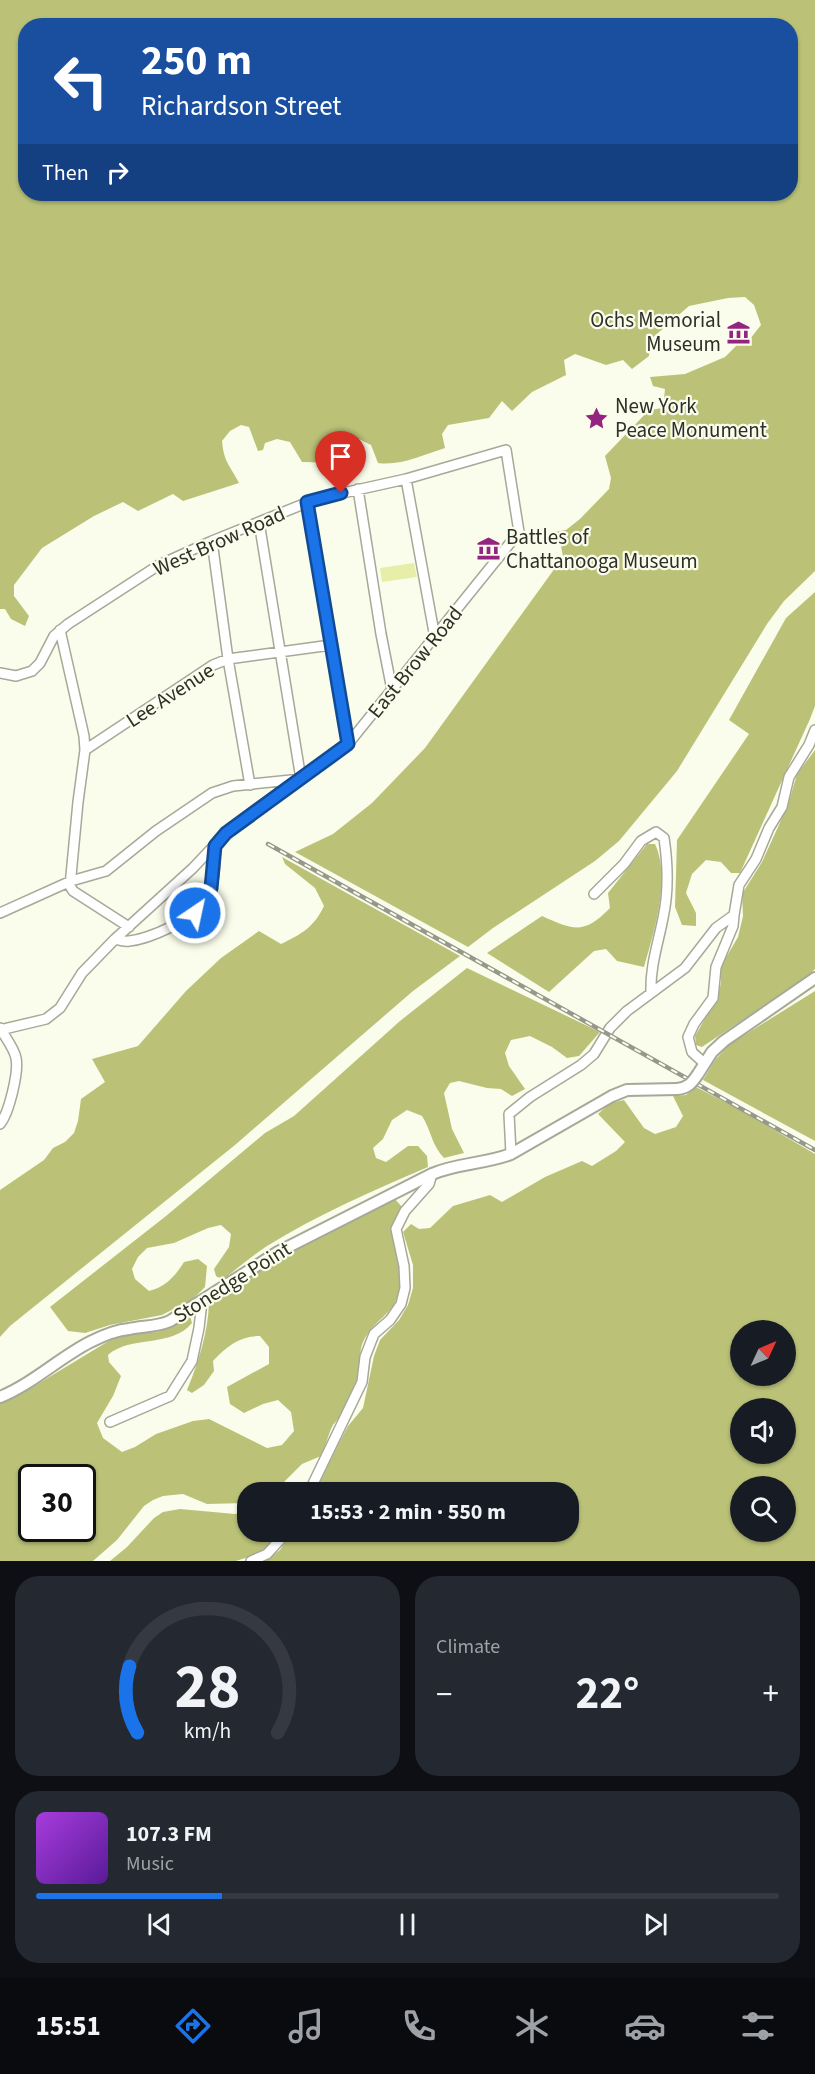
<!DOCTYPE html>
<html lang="en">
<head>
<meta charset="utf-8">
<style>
  :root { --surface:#171b24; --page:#242831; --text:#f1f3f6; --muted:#9ea1a6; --line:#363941; --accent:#1a73e8 }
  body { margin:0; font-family:"Source Sans 3",sans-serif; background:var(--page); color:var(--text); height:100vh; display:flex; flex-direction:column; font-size:22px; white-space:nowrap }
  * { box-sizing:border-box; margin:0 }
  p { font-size:20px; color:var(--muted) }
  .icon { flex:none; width:33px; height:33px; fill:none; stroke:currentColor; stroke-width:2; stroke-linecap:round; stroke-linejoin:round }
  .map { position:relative; height:1561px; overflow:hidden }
  .side { display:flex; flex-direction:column; gap:15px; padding:15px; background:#0d0f14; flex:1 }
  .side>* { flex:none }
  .banner { position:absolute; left:18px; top:18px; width:780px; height:183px; border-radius:24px; box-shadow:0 2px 4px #0004; background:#1a4fa0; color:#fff; overflow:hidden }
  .needle { width:39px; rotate:46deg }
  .buttons { position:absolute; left:730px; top:1320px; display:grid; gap:12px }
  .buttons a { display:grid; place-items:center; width:66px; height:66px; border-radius:50%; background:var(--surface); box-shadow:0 2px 4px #0004; font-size:30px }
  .speed { position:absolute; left:18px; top:1464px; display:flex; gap:12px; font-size:30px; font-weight:700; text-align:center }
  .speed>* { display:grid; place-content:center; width:78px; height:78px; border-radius:50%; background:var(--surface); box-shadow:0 2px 4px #0004; line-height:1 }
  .speed .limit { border:3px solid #111; border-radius:9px; background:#fff; color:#111 }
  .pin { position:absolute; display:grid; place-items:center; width:51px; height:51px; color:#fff; margin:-62px -26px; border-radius:50% 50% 50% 0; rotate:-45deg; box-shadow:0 0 6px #0007 }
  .pin .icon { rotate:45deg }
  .me { position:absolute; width:66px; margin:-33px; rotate:34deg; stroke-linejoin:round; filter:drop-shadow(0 0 4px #0008) }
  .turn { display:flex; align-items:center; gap:21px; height:126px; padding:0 24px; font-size:27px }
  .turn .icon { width:78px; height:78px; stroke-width:2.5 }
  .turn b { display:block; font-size:42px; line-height:51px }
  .then { display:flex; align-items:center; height:57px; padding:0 24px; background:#0003; gap:12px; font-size:22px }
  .big { font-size:45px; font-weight:700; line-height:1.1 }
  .side .widget { flex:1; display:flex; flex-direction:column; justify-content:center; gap:9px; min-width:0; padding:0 21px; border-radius:24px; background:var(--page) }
  .side .dial { align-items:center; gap:0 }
  .dial svg { height:156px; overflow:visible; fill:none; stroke:var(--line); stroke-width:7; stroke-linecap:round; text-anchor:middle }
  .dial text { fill:var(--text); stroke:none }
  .song { display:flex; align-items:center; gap:18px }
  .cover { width:72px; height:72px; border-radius:9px; background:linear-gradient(135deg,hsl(280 70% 55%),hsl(270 70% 35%)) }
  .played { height:6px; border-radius:3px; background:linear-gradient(90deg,var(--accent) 25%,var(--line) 25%) }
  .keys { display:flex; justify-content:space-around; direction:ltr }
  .heat { display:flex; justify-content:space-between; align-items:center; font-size:33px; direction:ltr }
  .side .tiles { flex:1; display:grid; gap:15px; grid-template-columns:1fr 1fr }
  .widget:last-child { grid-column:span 2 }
  .trip { position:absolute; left:237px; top:1482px; width:342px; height:60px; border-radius:24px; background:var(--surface); box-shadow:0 2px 4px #0004; font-weight:700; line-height:60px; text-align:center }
  .menu { display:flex; height:96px; justify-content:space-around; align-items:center; background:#090b0e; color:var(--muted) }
  .menu .icon { width:42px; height:42px }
  .menu .selected { color:var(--accent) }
  .menu b { font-size:27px; color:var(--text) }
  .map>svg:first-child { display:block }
  .green { fill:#e6eea8 }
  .forest { fill:#bbc278; fill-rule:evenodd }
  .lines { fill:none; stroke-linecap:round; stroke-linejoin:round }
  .minor-casing { stroke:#a6a898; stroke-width:12 }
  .major-casing { stroke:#a6a898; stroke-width:14 }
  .minor { stroke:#fff; stroke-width:9 }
  .major { stroke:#fff; stroke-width:10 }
  .rail-casing { stroke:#96988b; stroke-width:4.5 }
  .rail { stroke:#fafdeb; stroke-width:2; stroke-dasharray:7; stroke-linecap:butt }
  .major-bridge-casing { stroke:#a6a898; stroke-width:14; stroke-linecap:butt }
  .major-bridge { stroke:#fff; stroke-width:10 }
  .route-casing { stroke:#114b97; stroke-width:15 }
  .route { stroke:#1a73e8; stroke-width:10 }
  .labels { text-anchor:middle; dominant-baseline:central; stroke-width:4.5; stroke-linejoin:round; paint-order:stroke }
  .poi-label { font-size:21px; fill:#2e2f28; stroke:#fafdeb; text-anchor:start }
  .street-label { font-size:21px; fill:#2e2f28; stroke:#fafdeb }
</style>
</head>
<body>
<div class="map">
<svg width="815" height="1561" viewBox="0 0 815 1561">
  <rect width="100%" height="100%" fill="#fafdeb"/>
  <!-- green -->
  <path class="green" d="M 414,563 L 417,577 L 382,582 L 380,568 Z"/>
  <!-- forest -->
  <path class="forest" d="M 0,0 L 815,0 L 815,571 L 784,601 L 767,624 L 677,771 L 619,841 L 595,861 L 493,928 L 468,947 L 295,852 L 333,834 L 372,803 L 425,748 L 563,557 L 561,546 L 549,533 L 566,530 L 580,519 L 609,489 L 611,478 L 605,456 L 649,410 L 663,408 L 665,389 L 653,386 L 650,377 L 685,374 L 725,357 L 739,343 L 750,339 L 761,325 L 754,305 L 745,297 L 728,298 L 689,306 L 650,340 L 649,356 L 632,369 L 623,360 L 606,365 L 575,354 L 564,360 L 566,375 L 532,392 L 512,411 L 502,401 L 489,418 L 448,425 L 442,434 L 445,448 C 423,455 401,466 378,463 L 371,445 L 359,439 L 347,441 L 340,463 L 302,462 L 290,442 L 277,439 L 265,443 L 263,450 L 258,451 L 249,427 L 241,425 L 230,431 L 222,441 C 224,463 230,465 239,483 L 183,501 L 173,494 L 138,511 L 123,502 L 94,516 L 42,548 L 14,585 L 14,596 L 29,616 L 25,626 L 11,619 L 5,609 L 0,609 ZM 26,26 L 790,26 L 790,194 L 26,194 Z
    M 815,592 L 815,706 L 810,719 L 740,873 L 731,873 L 721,862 L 706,860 L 692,874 L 686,893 L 696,913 L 696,926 L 682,925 L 675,907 L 677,840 L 749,734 L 729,720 L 786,618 Z
    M 815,750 L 815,969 L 804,979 L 702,1047 L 696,1045 L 695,1036 L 718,996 L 721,983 L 721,966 L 738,937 L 743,916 L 742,894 L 762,862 L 788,805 L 797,774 Z
    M 647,844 L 655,844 C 671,878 654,932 644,967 L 617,961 L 606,949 L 594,951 L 549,992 L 487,953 L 542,916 C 573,930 584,935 610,908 L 608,893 Z
    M 282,857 L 460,956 L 413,991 L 235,1145 L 10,1326 L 0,1337 L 0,1190 L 44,1160 L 53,1148 L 65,1142 L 74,1133 L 78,1121 L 81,1099 L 105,1082 L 92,1059 L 138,1046 L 186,991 L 221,958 L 259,931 L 281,944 C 302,934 314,927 324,906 L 315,888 L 285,864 Z
    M 467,968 L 600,1032 L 579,1056 L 567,1058 L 552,1047 L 530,1036 L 511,1040 L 505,1053 L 509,1066 L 525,1089 L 512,1096 L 501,1089 L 487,1088 L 459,1081 L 450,1083 L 444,1093 L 452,1129 L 464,1153 L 444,1158 C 432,1146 431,1130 422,1116 L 407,1110 L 392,1120 L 383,1139 L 373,1148 L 376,1158 L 386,1162 L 408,1146 L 418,1146 L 427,1156 L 428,1167 C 374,1190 317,1215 267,1246 C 252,1256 237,1268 223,1280 L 216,1276 L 214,1269 L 229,1247 L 231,1234 L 221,1225 L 208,1228 L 174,1243 L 147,1248 L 138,1257 L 132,1269 L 135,1279 L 149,1291 C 166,1287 175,1276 184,1262 L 198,1259 L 207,1266 L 205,1287 L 193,1299 L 162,1315 L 110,1325 L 85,1333 L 68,1331 L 50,1307 L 166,1216 L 265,1133 L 294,1116 L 400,1021 Z
    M 815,991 L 815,1141 L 703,1080 L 715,1060 L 730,1044 Z
    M 696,1087 L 744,1112 L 815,1154 L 815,1561 L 265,1561 L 280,1550 L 292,1532 L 568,1532 L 568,1492 L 315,1492 L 339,1443 L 348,1426 L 363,1408 L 374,1356 L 380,1340 L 399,1320 L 408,1305 L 413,1288 L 413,1265 L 403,1232 L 411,1224 L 419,1229 L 430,1228 L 453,1206 L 490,1195 L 502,1202 L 545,1177 L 582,1161 L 592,1166 L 616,1151 L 625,1142 L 598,1114 L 610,1103 L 624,1100 L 644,1128 L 655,1134 L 676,1127 L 683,1116 L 673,1096 L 686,1095 ZM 741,1330 L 786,1330 L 786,1376 L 741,1376 ZM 741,1408 L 786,1408 L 786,1454 L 741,1454 ZM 741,1486 L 786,1486 L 786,1532 L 741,1532 Z
    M 394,1198 L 403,1208 C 380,1236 408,1261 399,1292 C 393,1315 374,1320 364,1340 C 358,1351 361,1364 358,1376 C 354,1389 349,1403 342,1414 C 339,1418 336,1421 333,1425 C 328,1434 326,1446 321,1456 L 302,1464 L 274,1492 L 248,1492 L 247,1503 L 207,1504 L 183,1494 L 163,1496 L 153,1500 L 144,1506 L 117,1540 L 93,1561 L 0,1561 L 0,1402 L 31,1388 L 112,1339 L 129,1334 L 157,1332 L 169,1327 L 186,1316 L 190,1316 L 192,1323 C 172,1348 130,1335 108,1355 L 109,1362 L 121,1376 L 113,1396 L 97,1423 L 103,1438 L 122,1452 L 135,1447 L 156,1434 L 193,1421 L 209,1419 L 267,1448 L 282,1445 L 294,1431 L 291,1412 L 278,1400 L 263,1404 L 244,1413 L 230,1404 L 227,1387 L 269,1364 L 269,1347 L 260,1336 C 239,1336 227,1346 213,1361 L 214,1371 L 204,1385 L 192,1393 L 187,1390 C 198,1363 208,1333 209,1303 L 234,1285 L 281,1254 ZM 32,1478 L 82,1478 L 82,1528 L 32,1528 Z
    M 180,1509 L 235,1514 L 247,1512 L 248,1532 L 280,1532 L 261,1553 L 236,1561 L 110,1561 L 127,1547 L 154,1518 L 163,1512 Z"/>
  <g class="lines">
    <defs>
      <path id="minor" d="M 406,479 L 435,638
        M 358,489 L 381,634 L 392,690
        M 307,502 L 348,744
        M 212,541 L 228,659 L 250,785
        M 60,630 L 84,736 L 85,750 L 78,802 L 70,886 L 73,891 L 129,927
        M 0,673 L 16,676 L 32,671 L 40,663 L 54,636 L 68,624 L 159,565 L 212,541 L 316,499 L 406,479 L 506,450 L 519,532 L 348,744 L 226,833 L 193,868 L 115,939 L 82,973 L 60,1008 L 46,1019 L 0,1030
        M 85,750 L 213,665 L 228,659 L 331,645
        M 594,894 L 624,864 L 641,841 L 656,832 L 664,838 C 668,865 669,891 663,918 C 658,944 650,966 651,993
        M 0,913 L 71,881 L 106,871 L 156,831 L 212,793 L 233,786 L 301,779 L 259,522
        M 115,939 C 119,940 124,942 129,941 C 149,939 195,919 206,901 C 215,885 215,864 215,846
        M 0,1028 C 5,1037 14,1048 16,1058 C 19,1072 9,1113 0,1124
        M 704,1063 L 692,1052 L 688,1037 L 694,1024 L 713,998 L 716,967 L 733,926 L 734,915
        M 511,1154 L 509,1114 L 530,1097 L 581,1065 L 594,1054 L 610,1028 L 627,1011 L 685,968 L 716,928 L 734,915 L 739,885 L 756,859 L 769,828 L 782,807 L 789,777 L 809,745 L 815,730
        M 110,1422 L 170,1396 L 192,1361 L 199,1328 L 202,1301
        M 309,1492 L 362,1382 L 365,1357 L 374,1334 L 390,1320 L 401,1304 L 405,1288 L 404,1266 L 396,1229 L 405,1211 L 429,1184 L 432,1174
        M 251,1561 L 267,1554 L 287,1532"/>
      <path id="major" d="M 698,1074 L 712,1052 L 724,1041 L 815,978
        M 0,1397 C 32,1384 59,1358 90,1342 C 102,1336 116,1330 129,1329 C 143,1326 157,1327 170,1321 L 278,1252 L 432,1174 C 457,1163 485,1164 511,1154 L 612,1096 L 627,1090 L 677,1089"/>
    </defs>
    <!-- minor casing -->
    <use href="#minor" class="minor-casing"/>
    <!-- major casing -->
    <use href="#major" class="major-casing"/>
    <!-- minor -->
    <use href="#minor" class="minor"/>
    <!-- major -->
    <use href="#major" class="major"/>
    <defs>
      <path id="rail" d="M 268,844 L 815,1150"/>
    </defs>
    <!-- rail casing -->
    <use href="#rail" class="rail-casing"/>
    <!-- rail -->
    <use href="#rail" class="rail"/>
    <defs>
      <path id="major-bridge" d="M 677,1089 C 688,1088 692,1083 698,1074"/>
    </defs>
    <!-- major-bridge casing -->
    <use href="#major-bridge" class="major-bridge-casing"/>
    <!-- major-bridge -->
    <use href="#major-bridge" class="major-bridge"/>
  </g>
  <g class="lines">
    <defs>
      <path id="route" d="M 195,913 L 203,905 L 211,888 L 215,846 L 226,833 L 348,744 L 307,502 L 341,493"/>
    </defs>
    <!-- route casing -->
    <use href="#route" class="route-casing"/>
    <!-- route -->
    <use href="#route" class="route"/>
  </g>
  <!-- icons -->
  <defs>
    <symbol id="museum-bare" viewBox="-9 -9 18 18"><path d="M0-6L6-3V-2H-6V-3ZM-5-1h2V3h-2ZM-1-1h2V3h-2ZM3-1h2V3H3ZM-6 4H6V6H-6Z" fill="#942382" stroke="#fafdeb" stroke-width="2.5" paint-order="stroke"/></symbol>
    <symbol id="sight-bare" viewBox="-9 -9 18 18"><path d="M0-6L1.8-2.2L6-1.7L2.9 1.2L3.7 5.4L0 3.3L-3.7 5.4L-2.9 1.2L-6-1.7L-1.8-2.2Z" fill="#942382" stroke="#fafdeb" stroke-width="2.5" paint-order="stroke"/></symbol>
  </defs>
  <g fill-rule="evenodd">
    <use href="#museum-bare" x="722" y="316" width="33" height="33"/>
    <use href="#sight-bare" x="580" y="402" width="33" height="33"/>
    <use href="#museum-bare" x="472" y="532" width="33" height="33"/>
  </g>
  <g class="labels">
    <!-- poi labels -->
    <g class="poi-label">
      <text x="721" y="320" text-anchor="end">Ochs Memorial<tspan x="721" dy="24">Museum</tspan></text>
      <text x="615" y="406">New York<tspan x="615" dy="24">Peace Monument</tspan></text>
      <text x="506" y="537">Battles of<tspan x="506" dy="24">Chattanooga Museum</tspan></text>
    </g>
    <!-- street labels -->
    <g class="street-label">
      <text transform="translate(219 541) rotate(-24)">West Brow Road</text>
      <text transform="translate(415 662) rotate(-51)">East Brow Road</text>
      <text transform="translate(170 695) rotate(-33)">Lee Avenue</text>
      <text transform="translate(232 1282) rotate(-32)">Stonedge Point</text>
    </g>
  </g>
</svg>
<div class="buttons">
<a><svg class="needle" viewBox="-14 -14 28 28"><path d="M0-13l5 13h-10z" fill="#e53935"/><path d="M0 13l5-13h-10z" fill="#9ea1a6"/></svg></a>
<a><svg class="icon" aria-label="sound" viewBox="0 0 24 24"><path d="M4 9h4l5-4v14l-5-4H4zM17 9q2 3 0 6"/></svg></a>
<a><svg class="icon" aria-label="search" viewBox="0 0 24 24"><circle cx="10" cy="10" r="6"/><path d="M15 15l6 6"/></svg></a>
</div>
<div class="speed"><div class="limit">30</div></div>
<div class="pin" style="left:341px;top:493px;background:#d93025"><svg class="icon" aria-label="arrive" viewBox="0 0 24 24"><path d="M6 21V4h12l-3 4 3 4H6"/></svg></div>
<svg class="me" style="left:195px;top:913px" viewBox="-20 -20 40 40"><circle r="17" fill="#1a73e8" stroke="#fff" stroke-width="3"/><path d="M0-11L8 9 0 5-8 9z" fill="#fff"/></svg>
<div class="trip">15:53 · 2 min · 550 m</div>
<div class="banner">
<div class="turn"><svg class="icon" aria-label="left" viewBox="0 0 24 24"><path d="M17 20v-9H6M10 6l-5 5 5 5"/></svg><div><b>250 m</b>Richardson Street</div></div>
<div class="then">Then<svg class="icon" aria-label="right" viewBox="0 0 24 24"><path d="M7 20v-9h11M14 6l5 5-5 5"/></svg></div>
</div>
</div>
<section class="side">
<div class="tiles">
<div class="widget dial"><svg viewBox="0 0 100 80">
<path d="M14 69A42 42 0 1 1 86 69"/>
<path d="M14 69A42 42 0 0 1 10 35" stroke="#1a73e8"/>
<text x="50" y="56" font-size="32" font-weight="700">28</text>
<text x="50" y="72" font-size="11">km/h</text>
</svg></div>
<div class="widget"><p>Climate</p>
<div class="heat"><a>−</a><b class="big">22°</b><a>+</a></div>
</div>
<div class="widget">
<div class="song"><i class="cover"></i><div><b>107.3 FM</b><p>Music</p></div></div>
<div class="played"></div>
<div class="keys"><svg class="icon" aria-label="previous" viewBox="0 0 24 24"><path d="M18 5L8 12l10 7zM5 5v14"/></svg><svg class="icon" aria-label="pause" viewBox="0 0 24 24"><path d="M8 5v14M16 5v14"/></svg><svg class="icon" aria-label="next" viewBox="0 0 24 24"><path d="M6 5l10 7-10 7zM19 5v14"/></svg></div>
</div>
</div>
</section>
<nav class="menu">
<b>15:51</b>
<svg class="icon selected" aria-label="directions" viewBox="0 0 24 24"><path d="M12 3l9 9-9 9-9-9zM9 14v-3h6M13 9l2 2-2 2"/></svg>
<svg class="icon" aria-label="music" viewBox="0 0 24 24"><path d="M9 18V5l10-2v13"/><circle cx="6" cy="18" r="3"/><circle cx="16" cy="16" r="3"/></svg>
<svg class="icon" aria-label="phone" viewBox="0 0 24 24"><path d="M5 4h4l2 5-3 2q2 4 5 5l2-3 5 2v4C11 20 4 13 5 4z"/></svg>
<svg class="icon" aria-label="climate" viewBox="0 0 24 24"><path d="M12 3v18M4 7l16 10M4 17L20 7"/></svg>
<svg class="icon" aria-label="car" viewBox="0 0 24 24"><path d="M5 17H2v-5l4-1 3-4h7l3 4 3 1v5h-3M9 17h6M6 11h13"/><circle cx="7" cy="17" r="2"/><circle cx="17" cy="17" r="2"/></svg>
<svg class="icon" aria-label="filters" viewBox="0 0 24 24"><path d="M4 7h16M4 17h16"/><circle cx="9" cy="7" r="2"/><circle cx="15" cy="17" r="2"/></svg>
</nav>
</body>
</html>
